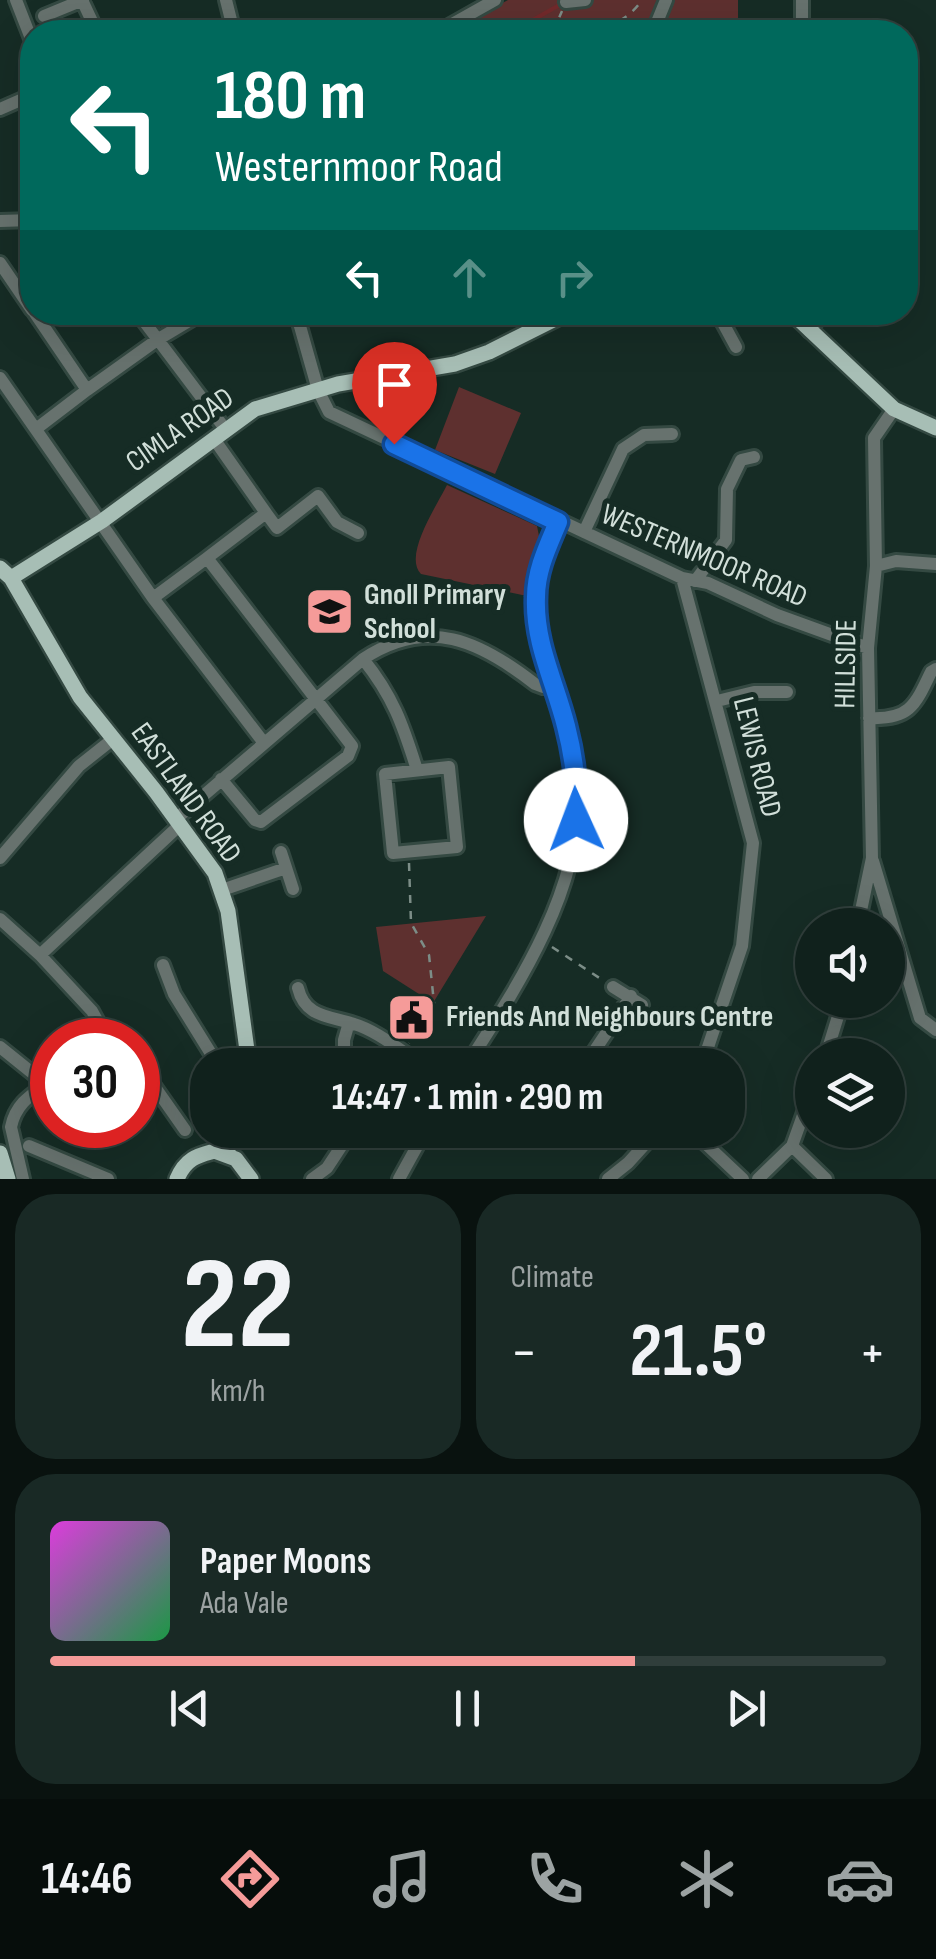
<!DOCTYPE html>
<html lang="en">
<head>
<meta charset="utf-8">
<style>
  :root { --surface:#10211c; --page:#192925; --text:#f1f3f6; --muted:#9ca3a3; --line:#303e3b; --accent:#f59b99 }
  body { margin:0; font-family:"Sofia Sans Condensed",sans-serif; background:var(--page); color:var(--text); height:100vh; display:flex; flex-direction:column; font-size:38px; white-space:nowrap }
  * { box-sizing:border-box; margin:0 }
  p { font-size:32px; color:var(--muted) }
  .icon { flex:none; width:55px; height:55px; fill:none; stroke:currentColor; stroke-width:2; stroke-linecap:round; stroke-linejoin:round }
  .map { position:relative; height:1179px; overflow:hidden }
  .panel { display:flex; flex-direction:column; gap:15px; padding:15px; background:#09120f; flex:1 }
  .panel>* { flex:none }
  .hud { position:absolute; left:20px; top:20px; width:898px; height:305px; border-radius:40px; box-shadow:0 10px 40px #0002,0 0 0 2px var(--line); background:#00695c; color:#fff; overflow:hidden }
  .controls { position:absolute; left:795px; top:908px; display:grid; gap:20px }
  .controls a { display:grid; place-items:center; width:110px; height:110px; border-radius:50%; background:var(--surface); box-shadow:0 10px 40px #0002,0 0 0 2px var(--line); font-size:50px }
  .speed { position:absolute; left:30px; top:1018px; display:flex; gap:20px; font-size:50px; font-weight:700; text-align:center }
  .speed>* { display:grid; place-content:center; width:130px; height:130px; border-radius:50%; background:var(--surface); box-shadow:0 10px 40px #0002,0 0 0 2px var(--line); line-height:1 }
  .speed .limit { border:15px solid #d22; background:#fff; color:#111 }
  .pin { position:absolute; display:grid; place-items:center; width:85px; height:85px; color:#fff; margin:-102px -42px; border-radius:50% 50% 50% 0; rotate:-45deg; box-shadow:0 0 10px #0007 }
  .pin .icon { rotate:45deg }
  .me { position:absolute; width:110px; margin:-55px; rotate:358deg; stroke-linejoin:round; filter:drop-shadow(0 0 8px #0008) }
  .turn { display:flex; align-items:center; gap:35px; height:210px; padding:0 30px; font-size:45px }
  .turn .icon { width:130px; height:130px; stroke-width:2.5 }
  .turn b { display:block; font-size:70px; line-height:85px }
  .lanes { display:flex; align-items:center; height:95px; padding:0 30px; background:#0003; justify-content:center; gap:50px; direction:ltr }
  .lanes .off { opacity:.35 }
  .big { font-size:75px; font-weight:700; line-height:1.1 }
  .panel .tile { flex:1; display:flex; flex-direction:column; justify-content:center; gap:15px; min-width:0; padding:0 35px; border-radius:40px; background:var(--page) }
  .panel .dial { align-items:center; gap:0 }
  .dial b { font-size:130px; line-height:1 }
  .song { display:flex; align-items:center; gap:30px }
  .cover { width:120px; height:120px; border-radius:15px; background:linear-gradient(135deg,hsl(300 70% 55%),hsl(140 70% 35%)) }
  .played { height:10px; border-radius:5px; background:linear-gradient(90deg,var(--accent) 70%,var(--line) 70%) }
  .keys { display:flex; justify-content:space-around; direction:ltr }
  .heat { display:flex; justify-content:space-between; align-items:center; font-size:55px; direction:ltr }
  .panel .tiles { flex:1; display:grid; gap:15px; grid-template-columns:1fr 1fr }
  .tile:last-child { grid-column:span 2 }
  .trip { position:absolute; left:190px; top:1048px; width:555px; height:100px; border-radius:40px; background:var(--surface); box-shadow:0 10px 40px #0002,0 0 0 2px var(--line); font-weight:700; line-height:100px; text-align:center }
  .dock { display:flex; height:160px; justify-content:space-around; align-items:center; background:#060d0b; color:var(--muted) }
  .dock .icon { width:70px; height:70px }
  .dock .on { color:var(--accent) }
  .dock b { font-size:45px; color:var(--text) }
  .map>svg:first-child { display:block }
  .green { fill:#5e302f }
  .lines { fill:none; stroke-linecap:round; stroke-linejoin:round }
  .stream { stroke:#72292b; stroke-width:4 }
  .minor-casing { stroke:#344942; stroke-width:18 }
  .major-casing { stroke:#344942; stroke-width:20 }
  .path { stroke:#7c8d87; stroke-width:2.5; stroke-dasharray:8 8; stroke-linecap:butt }
  .minor { stroke:#67726e; stroke-width:12 }
  .major { stroke:#a7beb5; stroke-width:15 }
  .route-casing { stroke:#114b97; stroke-width:25 }
  .route { stroke:#1a73e8; stroke-width:18 }
  .labels { text-anchor:middle; dominant-baseline:central; stroke-width:10; stroke-linejoin:round; paint-order:stroke }
  .street-label { font-size:30px; fill:#d1dfd9; stroke:#162c25 }
  .poi-label { font-size:30px; font-weight:bold; fill:#d1dfd9; stroke:#162c25; text-anchor:start }
</style>
</head>
<body>
<div class="map">
<svg width="936" height="1179" viewBox="0 0 936 1179">
  <rect width="100%" height="100%" fill="#162c25"/>
  <!-- green -->
  <path class="green" d="M 508,0 L 738,0 L 738,32 L 609,32 L 604,25 L 569,32 L 449,32 Z
    M 459,387 L 521,413 L 495,474 L 435,450 Z
    M 447,485 L 537,526 L 540,541 L 527,596 L 421,574 C 403,556 436,507 447,485 Z
    M 486,916 L 433,1003 L 383,971 L 376,927 Z"/>
  <g class="lines">
    <!-- stream -->
    <path class="stream" d="M 524,25 L 563,3"/>
    <defs>
      <path id="minor" d="M 16,0 L 32,41
        M 82,0 L 97,32
        M 226,0 L 234,32
        M 566,2 L 585,0
        M 44,16 L 83,0
        M 438,32 L 495,0
        M 653,32 L 666,0
        M 802,32 L 802,0
        M 0,109 L 32,95
        M 0,221 L 32,220
        M 0,263 L 32,310
        M 34,312 L 87,390 L 36,429
        M 137,312 L 226,430
        M 296,312 L 318,390 L 329,412 L 682,578 L 708,583 L 777,615 L 868,648
        M 717,312 L 736,347
        M 809,331 L 824,312
        M 0,378 L 153,598 L 264,743
        M 87,390 L 157,340 L 204,312
        M 214,439 L 266,513
        M 584,532 L 623,449 L 644,435 L 672,434
        M 207,558 L 266,513 L 277,528 L 318,496 L 337,522 L 358,533
        M 876,566 L 896,561 L 936,564
        M 682,578 L 753,843 L 742,946 L 702,1065
        M 695,581 L 726,540 L 727,489 L 741,460 L 754,457
        M 153,598 L 207,558 L 352,746 L 348,756 L 261,822 L 255,820 L 221,779
        M 363,659 C 393,696 403,725 417,770
        M 717,701 L 754,692 L 787,692
        M 869,718 C 909,720 915,706 931,672 L 936,669
        M 449,767 L 457,847 L 393,853 L 385,774 Z
        M 176,819 L 363,659 C 428,616 480,641 535,684 L 543,687 L 553,686
        M 281,852 L 293,889
        M 0,858 L 79,766 L 113,739
        M 873,861 L 920,1018 L 936,1030
        M 222,890 L 286,868
        M 0,919 L 40,955 L 92,1011 L 98,1022 L 97,1040
        M 858,925 L 872,858 L 868,648 L 876,566 L 874,438 L 894,409
        M 40,955 L 181,824
        M 163,965 L 174,994 L 218,1065
        M 613,987 L 642,1005
        M 298,988 C 305,1018 331,1016 354,1024 C 378,1031 402,1052 423,1065
        M 0,1047 L 46,1084
        M 826,1055 L 843,1000
        M 138,1063 L 185,1130
        M 344,1065 L 344,1040 L 348,1026 L 354,1024
        M 394,1065 L 403,1052
        M 467,1065 C 517,987 581,891 578,794 C 575,725 532,663 535,594 C 537,568 548,545 559,522
        M 585,1065 L 631,996
        M 691,1130 L 743,1179
        M 29,1146 L 108,1179
        M 792,1146 L 826,1179
        M 23,1179 L 11,1127 C 16,1102 33,1094 52,1080
        M 312,1179 L 327,1168 L 352,1130
        M 399,1179 L 426,1130
        M 608,1179 L 628,1163 L 658,1130
        M 758,1179 L 792,1146 L 812,1090"/>
      <path id="major" d="M 791,312 L 894,409 L 936,428
        M 0,568 L 11,578 L 80,697 L 156,792 L 215,873 L 228,911 L 249,1065
        M 11,578 L 102,521 L 255,409 L 338,384 L 455,364 L 489,352 L 569,312
        M 217,1152 L 236,1159 L 251,1179
        M 0,1153 L 8,1179
        M 177,1179 C 193,1141 222,1163 247,1130"/>
    </defs>
    <!-- minor casing -->
    <use href="#minor" class="minor-casing"/>
    <!-- major casing -->
    <use href="#major" class="major-casing"/>
    <!-- path -->
    <path class="path" d="M 553,32 L 562,11
      M 590,32 C 612,26 629,19 642,0
      M 409,863 L 411,923 L 429,955 L 434,1003 L 409,1043
      M 552,947 L 604,981"/>
    <!-- minor -->
    <use href="#minor" class="minor"/>
    <!-- major -->
    <use href="#major" class="major"/>
  </g>
  <g class="lines">
    <defs>
      <path id="route" d="M 394,444 L 558,522 C 548,546 536,570 536,597 C 534,643 555,682 566,726 C 574,757 578,789 576,820"/>
    </defs>
    <!-- route casing -->
    <use href="#route" class="route-casing"/>
    <!-- route -->
    <use href="#route" class="route"/>
  </g>
  <!-- icons -->
  <defs>
    <symbol id="school-square" viewBox="-11 -11 22 22"><rect x="-9" y="-9" width="18" height="18" rx="4" fill="#f59b99" stroke="#162c25"/><path d="M0-5L7-2L0 1L-7-2ZM-4 1L0 2.5L4 1V4Q0 6-4 4Z" fill="#111"/></symbol>
    <symbol id="civic-square" viewBox="-11 -11 22 22"><rect x="-9" y="-9" width="18" height="18" rx="4" fill="#f59b99" stroke="#162c25"/><path d="M-.6-6.5H3V-4.5H.6V-3L4-1V1h2V6H-6V1h2V-1L-.6-3ZM-1.2 2.5V6h2.4V2.5Z" fill="#111"/></symbol>
  </defs>
  <g fill-rule="evenodd">
    <use href="#school-square" x="302" y="584" width="55" height="55"/>
    <use href="#civic-square" x="384" y="990" width="55" height="55"/>
  </g>
  <g class="labels">
    <!-- street labels -->
    <g class="street-label">
      <text transform="translate(180 430) rotate(-35)">CIMLA ROAD</text>
      <text transform="translate(704 556) rotate(23)">WESTERNMOOR ROAD</text>
      <text transform="translate(846 664) rotate(-89)">HILLSIDE</text>
      <text transform="translate(757 757) rotate(76)">LEWIS ROAD</text>
      <text transform="translate(186 793) rotate(54)">EASTLAND ROAD</text>
    </g>
    <!-- poi labels -->
    <g class="poi-label">
      <text x="364" y="595">Gnoll Primary<tspan x="364" dy="34">School</tspan></text>
      <text x="446" y="1017">Friends And Neighbours Centre</text>
    </g>
  </g>
</svg>
<div class="controls">
<a><svg class="icon" aria-label="sound" viewBox="0 0 24 24"><path d="M4 9h4l5-4v14l-5-4H4zM17 9q2 3 0 6"/></svg></a>
<a><svg class="icon" aria-label="layers" viewBox="0 0 24 24"><path d="M12 4l9 5-9 5-9-5zM3 14l9 5 9-5"/></svg></a>
</div>
<div class="speed"><div class="limit">30</div></div>
<div class="pin" style="left:394px;top:444px;background:#d93025"><svg class="icon" aria-label="arrive" viewBox="0 0 24 24"><path d="M6 21V4h12l-3 4 3 4H6"/></svg></div>
<svg class="me" style="left:576px;top:820px" viewBox="-20 -20 40 40"><circle r="19" fill="#fff"/><path d="M0-13L10 11 0 6-10 11z" fill="#1a73e8"/></svg>
<div class="trip">14:47 · 1 min · 290 m</div>
<div class="hud">
<div class="turn"><svg class="icon" aria-label="left" viewBox="0 0 24 24"><path d="M17 20v-9H6M10 6l-5 5 5 5"/></svg><div><b>180 m</b>Westernmoor Road</div></div>
<div class="lanes"><svg class="icon" aria-label="left" viewBox="0 0 24 24"><path d="M17 20v-9H6M10 6l-5 5 5 5"/></svg><svg class="icon off" aria-label="ahead" viewBox="0 0 24 24"><path d="M12 20V5M6 11l6-6 6 6"/></svg><svg class="icon off" aria-label="right" viewBox="0 0 24 24"><path d="M7 20v-9h11M14 6l5 5-5 5"/></svg></div>
</div>
</div>
<section class="panel">
<div class="tiles">
<div class="tile dial"><b>22</b><p>km/h</p></div>
<div class="tile"><p>Climate</p>
<div class="heat"><a>−</a><b class="big">21.5°</b><a>+</a></div>
</div>
<div class="tile">
<div class="song"><i class="cover"></i><div><b>Paper Moons</b><p>Ada Vale</p></div></div>
<div class="played"></div>
<div class="keys"><svg class="icon" aria-label="previous" viewBox="0 0 24 24"><path d="M18 5L8 12l10 7zM5 5v14"/></svg><svg class="icon" aria-label="pause" viewBox="0 0 24 24"><path d="M8 5v14M16 5v14"/></svg><svg class="icon" aria-label="next" viewBox="0 0 24 24"><path d="M6 5l10 7-10 7zM19 5v14"/></svg></div>
</div>
</div>
</section>
<nav class="dock">
<b>14:46</b>
<svg class="icon on" aria-label="directions" viewBox="0 0 24 24"><path d="M12 3l9 9-9 9-9-9zM9 14v-3h6M13 9l2 2-2 2"/></svg>
<svg class="icon" aria-label="music" viewBox="0 0 24 24"><path d="M9 18V5l10-2v13"/><circle cx="6" cy="18" r="3"/><circle cx="16" cy="16" r="3"/></svg>
<svg class="icon" aria-label="phone" viewBox="0 0 24 24"><path d="M5 4h4l2 5-3 2q2 4 5 5l2-3 5 2v4C11 20 4 13 5 4z"/></svg>
<svg class="icon" aria-label="climate" viewBox="0 0 24 24"><path d="M12 3v18M4 7l16 10M4 17L20 7"/></svg>
<svg class="icon" aria-label="car" viewBox="0 0 24 24"><path d="M5 17H2v-5l4-1 3-4h7l3 4 3 1v5h-3M9 17h6M6 11h13"/><circle cx="7" cy="17" r="2"/><circle cx="17" cy="17" r="2"/></svg>
</nav>
</body>
</html>
